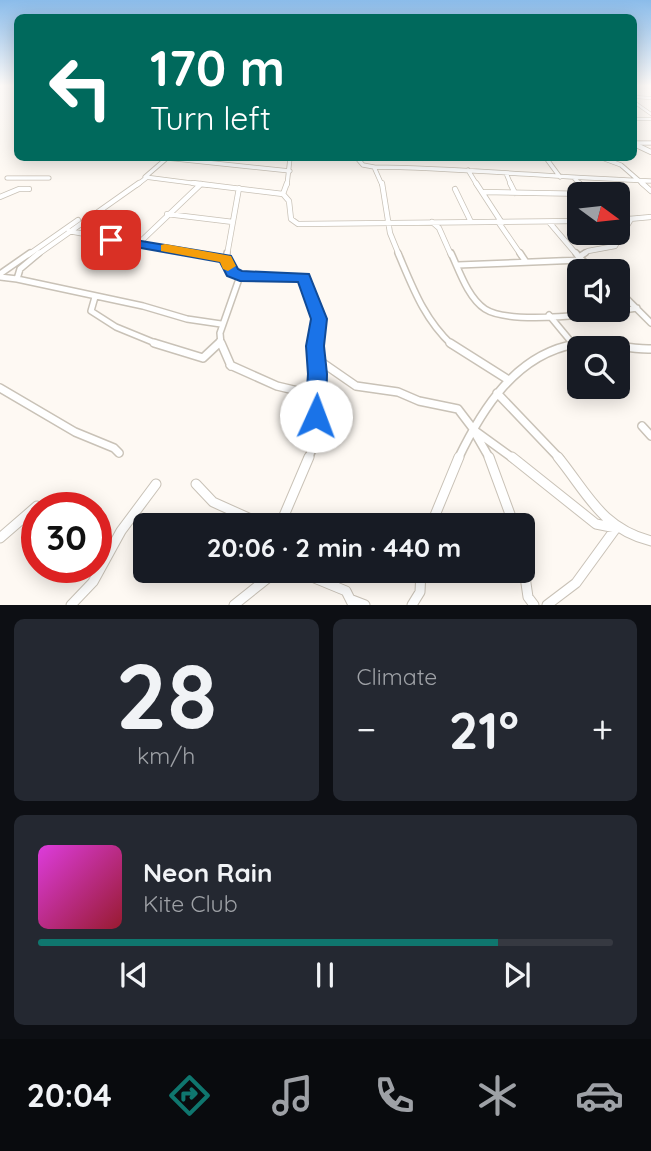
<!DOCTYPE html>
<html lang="en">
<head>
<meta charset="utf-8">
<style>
  :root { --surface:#171b24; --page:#242831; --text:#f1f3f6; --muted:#9ea1a6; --line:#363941; --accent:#0f766e }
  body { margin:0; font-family:Quicksand,sans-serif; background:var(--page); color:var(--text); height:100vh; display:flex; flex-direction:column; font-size:26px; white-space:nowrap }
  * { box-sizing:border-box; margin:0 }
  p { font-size:23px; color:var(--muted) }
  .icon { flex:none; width:38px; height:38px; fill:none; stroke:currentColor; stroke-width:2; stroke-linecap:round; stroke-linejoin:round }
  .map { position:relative; height:605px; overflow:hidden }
  .details { display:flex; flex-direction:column; gap:14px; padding:14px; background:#0d0f14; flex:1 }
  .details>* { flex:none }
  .banner { position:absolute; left:14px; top:14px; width:623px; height:147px; border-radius:10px; box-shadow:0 4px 18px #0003; background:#00695c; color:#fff; overflow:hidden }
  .needle { width:46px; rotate:105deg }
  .tools { position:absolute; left:567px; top:182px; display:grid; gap:14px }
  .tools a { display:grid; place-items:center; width:63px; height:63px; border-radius:10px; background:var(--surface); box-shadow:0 4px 18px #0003; font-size:35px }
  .speed { position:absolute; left:21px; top:492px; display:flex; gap:14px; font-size:35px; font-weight:700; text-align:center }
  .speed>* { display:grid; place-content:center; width:91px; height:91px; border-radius:50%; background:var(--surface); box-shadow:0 4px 18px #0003; line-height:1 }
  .speed .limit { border:10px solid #d22; background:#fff; color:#111 }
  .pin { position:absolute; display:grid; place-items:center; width:60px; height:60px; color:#fff; margin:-30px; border-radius:14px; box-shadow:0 4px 10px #0006 }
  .me { position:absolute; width:77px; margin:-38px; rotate:2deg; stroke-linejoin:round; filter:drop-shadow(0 0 5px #0008) }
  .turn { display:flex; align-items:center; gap:24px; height:147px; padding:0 21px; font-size:32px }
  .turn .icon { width:91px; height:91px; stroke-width:2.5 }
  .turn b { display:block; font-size:49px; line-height:60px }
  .big { font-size:52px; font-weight:800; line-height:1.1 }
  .details .card { flex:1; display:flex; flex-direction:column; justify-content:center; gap:10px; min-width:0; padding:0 24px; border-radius:10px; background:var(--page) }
  .details .dial { align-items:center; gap:0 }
  .dial b { font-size:91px; line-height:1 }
  .song { display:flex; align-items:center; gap:21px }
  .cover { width:84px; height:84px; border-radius:10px; background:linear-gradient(135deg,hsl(300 70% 55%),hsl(350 70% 35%)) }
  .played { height:7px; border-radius:4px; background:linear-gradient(90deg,var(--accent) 80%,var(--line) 80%) }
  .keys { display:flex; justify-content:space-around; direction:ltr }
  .heat { display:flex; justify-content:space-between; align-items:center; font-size:38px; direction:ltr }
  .details .tiles { flex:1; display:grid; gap:14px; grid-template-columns:1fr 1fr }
  .card:last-child { grid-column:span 2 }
  .trip { position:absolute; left:133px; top:513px; width:402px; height:70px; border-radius:10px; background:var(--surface); box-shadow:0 4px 18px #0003; font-weight:800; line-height:70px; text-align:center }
  .tab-bar { display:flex; height:112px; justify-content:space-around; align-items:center; background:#090b0e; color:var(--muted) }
  .tab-bar .icon { width:49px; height:49px }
  .tab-bar .on { color:var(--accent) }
  .tab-bar b { font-size:32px; color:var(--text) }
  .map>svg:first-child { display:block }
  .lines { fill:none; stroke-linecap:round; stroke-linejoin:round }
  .minor-far5-casing { stroke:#c9c2b7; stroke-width:3.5 }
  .minor-far4-casing { stroke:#c9c2b7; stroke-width:5 }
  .minor-far3-casing { stroke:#c9c2b7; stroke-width:6 }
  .minor-far2-casing { stroke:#c9c2b7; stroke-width:8 }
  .minor-far1-casing { stroke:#c9c2b7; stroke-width:10 }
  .minor-casing { stroke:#c9c2b7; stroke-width:11 }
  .tertiary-casing { stroke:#c9c2b7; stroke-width:6 }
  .minor-far5 { stroke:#fff; stroke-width:2.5 }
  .minor-far4 { stroke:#fff; stroke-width:3.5 }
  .minor-far3 { stroke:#fff; stroke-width:4.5 }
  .minor-far2 { stroke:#fff; stroke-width:5 }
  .minor-far1 { stroke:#fff; stroke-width:7 }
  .minor { stroke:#fff; stroke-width:9 }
  .tertiary { stroke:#fff; stroke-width:4.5 }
  .route { fill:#1a73e8; stroke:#114b97; stroke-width:2 }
  .slow { fill:#f59e0b }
</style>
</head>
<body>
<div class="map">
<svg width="651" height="605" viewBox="0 0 651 605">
  <rect width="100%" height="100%" fill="#fef9f3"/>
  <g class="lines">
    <defs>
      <path id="minor-far5" d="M 634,97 L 651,98
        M 634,102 L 651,114
        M 634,119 L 651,119"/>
      <path id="minor-far4" d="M 634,143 L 651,143
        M 166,158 L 290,171
        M 167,158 L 145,177 L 207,185
        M 357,158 L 363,165 L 374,167 L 382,185
        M 546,158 L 560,177
        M 602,158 L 621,165 L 644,185
        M 374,167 C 467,168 558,178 651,181
        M 468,170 L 477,185
        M 506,173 L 511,185
        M 7,178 L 49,178
        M 575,179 L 581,185
        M 137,185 L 146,178
        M 287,185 L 290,158"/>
      <path id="minor-far3" d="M 193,183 L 283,194 L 289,201 L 291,219 L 298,224 L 579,221
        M 382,183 L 390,233 L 399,255
        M 476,183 L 502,223
        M 510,183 L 515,193
        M 579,183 L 591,194
        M 642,183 L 651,191
        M 455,189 L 471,222
        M 483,192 L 590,194
        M 283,194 L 287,183
        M 0,197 L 19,189 L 29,189
        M 167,214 L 233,222
        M 618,220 L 651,217
        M 432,222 L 439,228 L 451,255
        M 549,222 L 577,255
        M 499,223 L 521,255
        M 69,231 L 138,244 L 201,184
        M 138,244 L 201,255
        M 28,255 L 78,220
        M 37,255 L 139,183
        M 227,255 L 239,188
        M 582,255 L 588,251 L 615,246 L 631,219"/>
      <path id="minor-far2" d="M 39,253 L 20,269 L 17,279 L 143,306 L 187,319 L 221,324
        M 191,253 L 226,259
        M 227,253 C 225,264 231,271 240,276 L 304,277 L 319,319 L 315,345
        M 398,253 C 413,288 424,319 452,345
        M 451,253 C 459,270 468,298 485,309 C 511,326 605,313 637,308
        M 520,253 L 526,262
        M 576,253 L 579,257
        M 585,253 L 579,257 L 594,271
        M 458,265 L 581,260
        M 0,274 L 30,253
        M 0,277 L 17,279
        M 618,290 L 651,323
        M 95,297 L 91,311 L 116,327 L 160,345
        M 549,315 L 573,344
        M 218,345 L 220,340
        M 221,345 L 220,333 L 240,276
        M 574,345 L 600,345"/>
      <path id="minor-far1" d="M 154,343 L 203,358 L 219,343
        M 221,343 L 231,366
        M 450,343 L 507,379
        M 317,359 L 356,386 L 398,392 L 419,401 L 458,409 L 474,430 L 514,459
        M 230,365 L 277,386 L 315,395
        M 0,388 L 75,432 L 114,448 L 119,453
        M 497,393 L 560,459
        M 642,426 L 651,436
        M 475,433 L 490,459
        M 308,459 L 319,433 L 314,407 L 318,374 L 315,343
        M 458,459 C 482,409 516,354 576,344 C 601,340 626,350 651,349"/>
      <path id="minor" d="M 489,457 L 514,525
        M 512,457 L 596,524 L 616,528 L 576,583 L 547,605
        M 558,457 C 588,494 601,528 651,541
        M 196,484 L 213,502 L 264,525
        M 280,525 L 309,457
        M 431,525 L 459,457
        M 0,538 L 37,506
        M 523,563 L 528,597 L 534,605
        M 295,570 L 346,591 L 353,605
        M 352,600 L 365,605
        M 71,605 L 93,582 L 121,531 L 156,484
        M 234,605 L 278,570
        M 412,605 L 420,592 L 421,570"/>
      <path id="tertiary" d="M 634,144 L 651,152"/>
    </defs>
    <!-- minor-far5 casing -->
    <use href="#minor-far5" class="minor-far5-casing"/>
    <!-- minor-far4 casing -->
    <use href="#minor-far4" class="minor-far4-casing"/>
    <!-- minor-far3 casing -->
    <use href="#minor-far3" class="minor-far3-casing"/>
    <!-- minor-far2 casing -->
    <use href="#minor-far2" class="minor-far2-casing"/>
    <!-- minor-far1 casing -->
    <use href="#minor-far1" class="minor-far1-casing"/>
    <!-- minor casing -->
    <use href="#minor" class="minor-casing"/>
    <!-- tertiary casing -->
    <use href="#tertiary" class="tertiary-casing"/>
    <!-- minor-far5 -->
    <use href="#minor-far5" class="minor-far5"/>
    <!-- minor-far4 -->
    <use href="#minor-far4" class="minor-far4"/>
    <!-- minor-far3 -->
    <use href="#minor-far3" class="minor-far3"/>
    <!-- minor-far2 -->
    <use href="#minor-far2" class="minor-far2"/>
    <!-- minor-far1 -->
    <use href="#minor-far1" class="minor-far1"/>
    <!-- minor -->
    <use href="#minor" class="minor"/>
    <!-- tertiary -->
    <use href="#tertiary" class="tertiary"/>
  </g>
  <!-- sky -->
  <linearGradient id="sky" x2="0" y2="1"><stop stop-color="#8bbcea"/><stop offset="0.5" stop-color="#fffcfa"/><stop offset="1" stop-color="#fffcfa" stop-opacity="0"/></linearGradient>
  <rect width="651" height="171" fill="url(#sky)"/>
  <!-- route -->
  <path class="route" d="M 111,236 L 231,256 L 238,269 L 242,271 L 309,274 L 327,319 L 324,346 L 327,374 L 326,416 L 323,423 L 316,426 L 308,423 L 305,416 L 308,374 L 306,346 L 311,319 L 298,282 L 240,281 L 227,276 L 220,262 L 107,242 L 105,240 Z"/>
  <!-- slow -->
  <path class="slow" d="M 165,244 L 231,256 L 236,266 L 228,271 L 223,269 L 220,262 L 161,251 L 161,245 Z"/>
</svg>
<div class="tools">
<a><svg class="needle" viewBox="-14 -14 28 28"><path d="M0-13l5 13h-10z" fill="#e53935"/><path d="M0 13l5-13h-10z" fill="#9ea1a6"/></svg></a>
<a><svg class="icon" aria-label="sound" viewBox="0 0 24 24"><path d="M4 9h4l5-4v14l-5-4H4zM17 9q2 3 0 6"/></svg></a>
<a><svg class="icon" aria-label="search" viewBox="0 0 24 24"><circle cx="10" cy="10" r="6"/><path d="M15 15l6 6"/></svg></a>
</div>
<div class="speed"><div class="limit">30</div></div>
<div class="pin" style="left:111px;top:240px;background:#d93025"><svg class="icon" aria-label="arrive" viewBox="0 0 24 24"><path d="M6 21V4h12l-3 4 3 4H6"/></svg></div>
<svg class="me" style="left:316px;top:416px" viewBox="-20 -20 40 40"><circle r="19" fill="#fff"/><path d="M0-13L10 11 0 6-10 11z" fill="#1a73e8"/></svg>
<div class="trip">20:06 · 2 min · 440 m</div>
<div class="banner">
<div class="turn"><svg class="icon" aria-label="left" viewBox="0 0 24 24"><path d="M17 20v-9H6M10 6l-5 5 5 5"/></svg><div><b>170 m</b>Turn left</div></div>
</div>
</div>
<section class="details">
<div class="tiles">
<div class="card dial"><b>28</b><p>km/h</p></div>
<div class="card"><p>Climate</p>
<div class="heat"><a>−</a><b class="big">21°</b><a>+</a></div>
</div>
<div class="card">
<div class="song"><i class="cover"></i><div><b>Neon Rain</b><p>Kite Club</p></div></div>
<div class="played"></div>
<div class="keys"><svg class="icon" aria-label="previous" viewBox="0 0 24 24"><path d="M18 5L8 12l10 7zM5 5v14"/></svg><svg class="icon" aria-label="pause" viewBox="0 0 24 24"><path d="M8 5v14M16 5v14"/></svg><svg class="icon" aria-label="next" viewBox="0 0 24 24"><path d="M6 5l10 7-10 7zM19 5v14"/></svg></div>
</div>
</div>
</section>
<nav class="tab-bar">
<b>20:04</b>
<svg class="icon on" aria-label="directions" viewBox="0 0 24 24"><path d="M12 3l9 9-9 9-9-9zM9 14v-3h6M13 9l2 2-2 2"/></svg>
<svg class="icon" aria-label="music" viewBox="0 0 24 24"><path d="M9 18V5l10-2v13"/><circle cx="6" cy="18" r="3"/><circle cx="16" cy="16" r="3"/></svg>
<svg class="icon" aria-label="phone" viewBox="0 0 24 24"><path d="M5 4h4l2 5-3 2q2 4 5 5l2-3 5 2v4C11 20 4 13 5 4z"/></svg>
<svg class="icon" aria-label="climate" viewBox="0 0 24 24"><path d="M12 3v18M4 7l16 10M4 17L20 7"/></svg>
<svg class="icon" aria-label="car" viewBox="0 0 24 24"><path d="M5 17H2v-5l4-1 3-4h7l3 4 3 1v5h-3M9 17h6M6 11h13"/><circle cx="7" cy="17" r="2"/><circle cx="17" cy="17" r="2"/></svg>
</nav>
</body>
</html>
